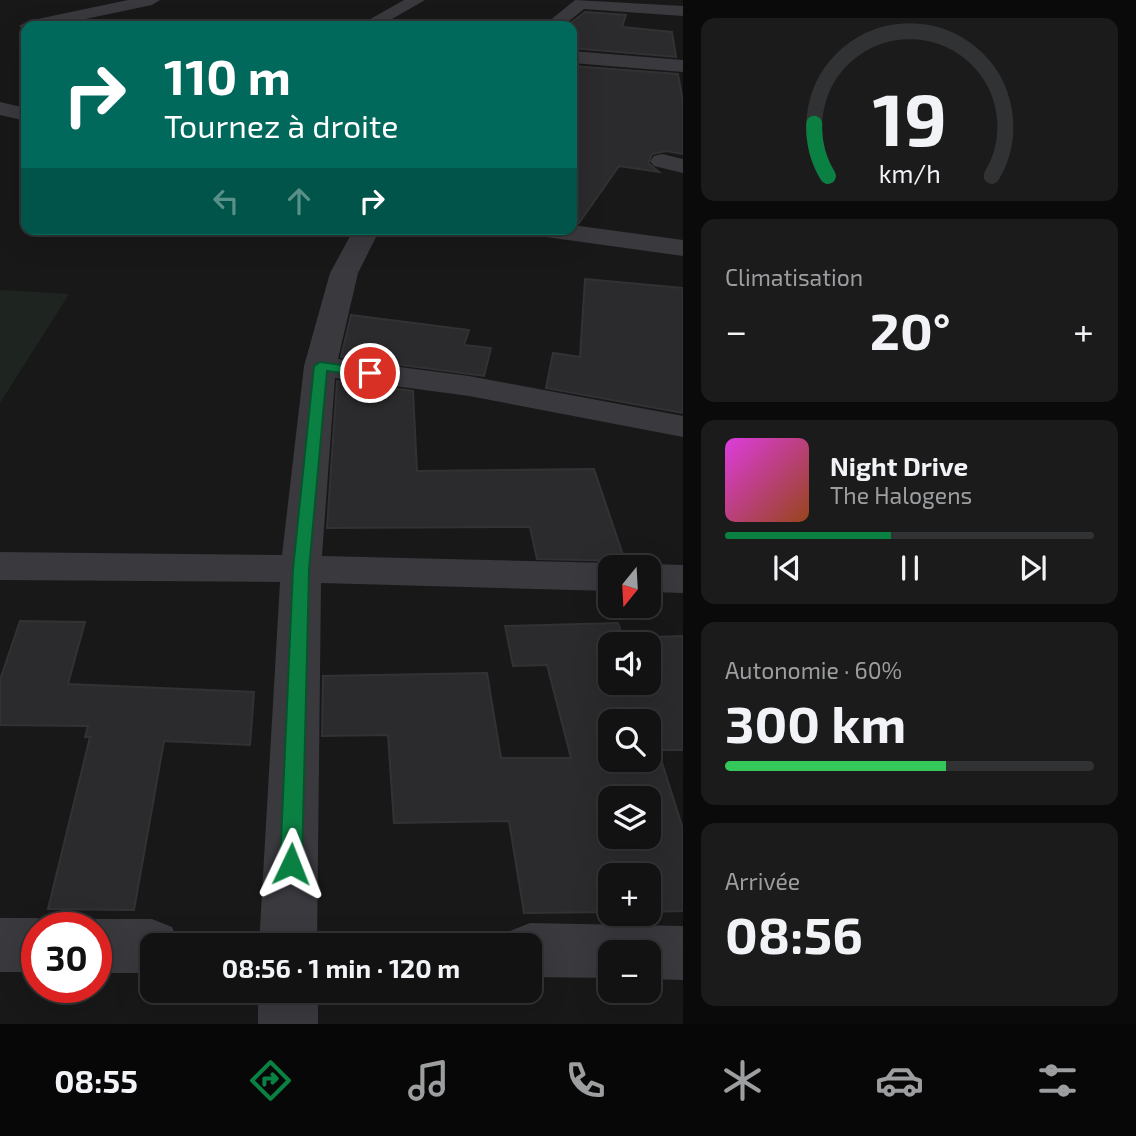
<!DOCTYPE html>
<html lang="fr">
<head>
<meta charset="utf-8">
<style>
  :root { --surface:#121213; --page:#1b1b1c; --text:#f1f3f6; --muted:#9c9ea0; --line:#313233; --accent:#0b8043 }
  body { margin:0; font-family:"Exo 2",sans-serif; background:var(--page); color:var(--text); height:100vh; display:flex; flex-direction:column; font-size:26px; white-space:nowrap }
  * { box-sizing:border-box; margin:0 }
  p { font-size:23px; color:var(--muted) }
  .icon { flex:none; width:38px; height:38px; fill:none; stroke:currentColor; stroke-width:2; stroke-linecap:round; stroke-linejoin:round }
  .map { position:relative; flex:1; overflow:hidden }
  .sheet { display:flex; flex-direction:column; gap:18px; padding:18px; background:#0a0a0a; width:453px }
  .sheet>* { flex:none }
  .top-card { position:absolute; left:21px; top:21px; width:556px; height:214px; border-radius:14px; box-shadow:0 7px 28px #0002,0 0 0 2px var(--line); background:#00695c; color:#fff; overflow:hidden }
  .needle { width:46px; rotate:198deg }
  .tools { position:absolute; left:598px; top:555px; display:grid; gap:14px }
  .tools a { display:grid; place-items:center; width:63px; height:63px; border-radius:14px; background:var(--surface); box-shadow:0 7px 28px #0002,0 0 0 2px var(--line); font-size:35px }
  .speed { position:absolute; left:21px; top:912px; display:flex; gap:14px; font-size:35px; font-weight:700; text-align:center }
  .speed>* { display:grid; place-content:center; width:91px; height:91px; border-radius:50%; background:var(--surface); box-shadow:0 7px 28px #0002,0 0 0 2px var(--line); line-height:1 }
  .speed .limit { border:10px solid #d22; background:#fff; color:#111 }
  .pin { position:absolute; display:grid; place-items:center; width:60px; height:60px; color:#fff; margin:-30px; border:4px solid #fff; border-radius:50%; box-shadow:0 2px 7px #0007 }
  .me { position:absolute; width:77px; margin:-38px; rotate:2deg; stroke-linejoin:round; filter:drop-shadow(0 0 5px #0008) }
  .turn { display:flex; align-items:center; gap:24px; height:147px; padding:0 28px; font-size:32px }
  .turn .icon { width:91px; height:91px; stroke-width:2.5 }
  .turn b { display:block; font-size:49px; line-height:60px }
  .lanes { display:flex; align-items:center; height:66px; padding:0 28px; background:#0003; justify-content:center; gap:35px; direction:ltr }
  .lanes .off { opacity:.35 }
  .big { font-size:52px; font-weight:700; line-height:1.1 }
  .sheet .widget { flex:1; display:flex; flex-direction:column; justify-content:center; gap:10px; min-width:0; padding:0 24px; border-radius:14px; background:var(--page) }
  .sheet .dial { align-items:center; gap:0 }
  .dial svg { height:182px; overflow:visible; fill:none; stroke:var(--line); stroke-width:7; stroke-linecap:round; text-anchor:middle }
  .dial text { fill:var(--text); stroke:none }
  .song { display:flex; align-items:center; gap:21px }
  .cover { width:84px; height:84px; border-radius:10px; background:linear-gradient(135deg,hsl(300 70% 55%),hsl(20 70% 35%)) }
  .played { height:7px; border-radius:4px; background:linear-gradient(90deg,var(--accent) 45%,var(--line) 45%) }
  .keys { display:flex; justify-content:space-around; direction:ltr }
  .heat { display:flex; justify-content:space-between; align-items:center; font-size:38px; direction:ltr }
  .charge { height:10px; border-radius:5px; background:linear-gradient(90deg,#34c759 60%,var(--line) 0) }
  .trip { position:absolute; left:140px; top:933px; width:402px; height:70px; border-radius:14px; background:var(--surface); box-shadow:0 7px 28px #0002,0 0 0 2px var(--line); font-weight:700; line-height:70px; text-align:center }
  .tabs { display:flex; height:112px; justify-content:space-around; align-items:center; background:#070708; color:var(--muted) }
  .tabs .icon { width:49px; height:49px }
  .tabs .on { color:var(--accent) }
  .tabs b { font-size:32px; color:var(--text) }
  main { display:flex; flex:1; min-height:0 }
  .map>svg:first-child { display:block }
  .green { fill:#1e2420 }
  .building { fill:#2b2b2d; stroke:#323235; stroke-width:2; fill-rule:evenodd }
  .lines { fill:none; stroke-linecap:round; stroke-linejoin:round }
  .minor { fill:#39393e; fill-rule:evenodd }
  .tertiary { fill:#39393e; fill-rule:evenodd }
  .route { fill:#0b8043; stroke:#07532c; stroke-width:2 }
</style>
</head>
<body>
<main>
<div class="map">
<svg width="683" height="1024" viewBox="0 0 683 1024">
  <rect width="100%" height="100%" fill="#181819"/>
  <!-- green -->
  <path class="green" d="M 0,290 L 69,294 L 0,403 Z"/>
  <!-- building -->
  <path class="building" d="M 585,12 L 626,15 L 622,27 L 672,32 L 676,57 L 572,48 L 572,22 Z
    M 572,66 L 678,74 L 683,102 L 683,154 L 666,151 L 652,154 L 648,163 L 659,172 L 619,166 L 579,223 L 572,222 Z
    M 585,279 L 683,288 L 683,413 L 546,388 L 553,353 L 580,357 Z
    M 351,315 L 469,330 L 464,345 L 491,348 L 484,376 L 341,357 Z
    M 337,381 L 413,391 L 417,471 L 594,469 L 625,561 L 537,559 L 530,527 L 327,528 Z
    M 20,621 L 85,622 L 68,684 L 254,692 L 250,745 L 164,741 L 134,910 L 48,909 L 90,737 L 85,737 L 88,726 L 0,725 L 0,680 Z
    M 618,623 L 623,638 L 683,636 L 683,750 L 658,750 L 683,829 L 683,911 L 649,912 L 649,875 L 611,875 L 611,912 L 524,913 L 509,821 L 394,823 L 388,735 L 322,736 L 323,676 L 487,673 L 501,758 L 571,758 L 547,665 L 513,666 L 505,626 ZM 611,644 L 649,644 L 649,682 L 611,682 ZM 611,721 L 649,721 L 649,760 L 611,760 ZM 611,798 L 649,798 L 649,836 L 611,836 Z"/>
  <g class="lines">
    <!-- minor -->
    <path class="minor" d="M 128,0 L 160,0 L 152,5 L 52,26 L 26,26 L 26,31 L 19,26 L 28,21 Z
      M 404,0 L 425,0 L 380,26 L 358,26 Z
      M 575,0 L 683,6 L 683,16 L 584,9 L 563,26 L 543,26 Z
      M 572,51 L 683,60 L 683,72 L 572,63 Z
      M 662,154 L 683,159 L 683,173 L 654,166 L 650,161 L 654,156 Z
      M 354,229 L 380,229 L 358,273 L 338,359 L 469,376 L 683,416 L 683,437 L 469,396 L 335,378 L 322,556 L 611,563 L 625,567 L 611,567 L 611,591 L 321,583 L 317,945 L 259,945 L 280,582 L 0,580 L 0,552 L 282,555 L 304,366 L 330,273 Z
      M 649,564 L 683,565 L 683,593 L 649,592 L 649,567 L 638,567 Z
      M 0,918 L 37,918 L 57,926 L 37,928 L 37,972 L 0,972 Z
      M 96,919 L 152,919 L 172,927 L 180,945 L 152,945 L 152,973 L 96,973 L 96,928 L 76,928 Z
      M 530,923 L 683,926 L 683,980 L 649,979 L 649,952 L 611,952 L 611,978 L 530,977 L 530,945 L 504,945 L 510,931 Z
      M 258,990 L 318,990 L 318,1024 L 258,1024 Z"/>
    <!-- tertiary -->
    <path class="tertiary" d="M 0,102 L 26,108 L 26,121 L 0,115 Z
      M 572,225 L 683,240 L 683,256 L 546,237 L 537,235 L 533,229 L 572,229 Z"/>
  </g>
  <!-- route -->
  <path class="route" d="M 320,362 L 370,369 L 377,373 L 370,377 L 327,371 L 309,569 L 302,864 L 299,871 L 291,874 L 283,871 L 280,864 L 293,569 L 314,366 Z"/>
</svg>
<div class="tools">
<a><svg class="needle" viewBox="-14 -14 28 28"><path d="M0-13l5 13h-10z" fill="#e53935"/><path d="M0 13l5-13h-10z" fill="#9c9ea0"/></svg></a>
<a><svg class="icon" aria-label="sound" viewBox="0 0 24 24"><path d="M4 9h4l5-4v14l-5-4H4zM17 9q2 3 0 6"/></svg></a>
<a><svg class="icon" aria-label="search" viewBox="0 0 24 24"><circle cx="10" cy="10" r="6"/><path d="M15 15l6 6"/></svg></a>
<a><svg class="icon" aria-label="layers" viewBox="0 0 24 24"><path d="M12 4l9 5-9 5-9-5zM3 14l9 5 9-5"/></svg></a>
<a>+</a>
<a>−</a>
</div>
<div class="speed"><div class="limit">30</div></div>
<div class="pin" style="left:370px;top:373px;background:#d93025"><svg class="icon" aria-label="arrive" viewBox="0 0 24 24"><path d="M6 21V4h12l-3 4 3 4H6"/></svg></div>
<svg class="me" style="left:291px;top:864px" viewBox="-20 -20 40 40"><path d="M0-17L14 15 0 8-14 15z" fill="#0b8043" stroke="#fff" stroke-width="4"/></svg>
<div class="trip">08:56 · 1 min · 120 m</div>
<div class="top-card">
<div class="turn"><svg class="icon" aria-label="right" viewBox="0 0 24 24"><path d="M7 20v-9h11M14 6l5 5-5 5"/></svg><div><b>110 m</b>Tournez à droite</div></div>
<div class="lanes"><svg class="icon off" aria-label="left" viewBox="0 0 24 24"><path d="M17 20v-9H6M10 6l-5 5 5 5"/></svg><svg class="icon off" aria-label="ahead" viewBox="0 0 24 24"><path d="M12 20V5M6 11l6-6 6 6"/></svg><svg class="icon" aria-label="right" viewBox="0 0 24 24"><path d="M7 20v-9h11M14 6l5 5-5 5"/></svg></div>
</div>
</div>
<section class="sheet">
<div class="widget dial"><svg viewBox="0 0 100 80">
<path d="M14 69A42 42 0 1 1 86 69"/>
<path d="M14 69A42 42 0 0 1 8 46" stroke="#0b8043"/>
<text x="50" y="56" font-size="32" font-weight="700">19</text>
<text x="50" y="72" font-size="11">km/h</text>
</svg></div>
<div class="widget"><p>Climatisation</p>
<div class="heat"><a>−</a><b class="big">20°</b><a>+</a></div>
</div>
<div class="widget">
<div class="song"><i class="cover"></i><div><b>Night Drive</b><p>The Halogens</p></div></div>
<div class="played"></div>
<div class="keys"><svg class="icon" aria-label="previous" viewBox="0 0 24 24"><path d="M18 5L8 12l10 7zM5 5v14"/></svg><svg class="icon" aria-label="pause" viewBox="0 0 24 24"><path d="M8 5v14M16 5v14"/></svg><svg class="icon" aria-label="next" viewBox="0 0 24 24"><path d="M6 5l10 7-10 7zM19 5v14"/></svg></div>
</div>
<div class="widget"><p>Autonomie · 60%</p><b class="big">300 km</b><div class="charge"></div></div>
<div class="widget"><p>Arrivée</p><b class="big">08:56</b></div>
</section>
</main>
<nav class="tabs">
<b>08:55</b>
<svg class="icon on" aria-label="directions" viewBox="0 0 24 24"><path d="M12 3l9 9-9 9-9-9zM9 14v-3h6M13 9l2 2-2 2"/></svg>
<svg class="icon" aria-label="music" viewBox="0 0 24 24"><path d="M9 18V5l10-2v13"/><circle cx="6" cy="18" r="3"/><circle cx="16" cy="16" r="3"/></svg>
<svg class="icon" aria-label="phone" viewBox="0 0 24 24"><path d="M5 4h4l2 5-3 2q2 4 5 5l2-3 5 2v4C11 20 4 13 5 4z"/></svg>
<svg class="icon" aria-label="climate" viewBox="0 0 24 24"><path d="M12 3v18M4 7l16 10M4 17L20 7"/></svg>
<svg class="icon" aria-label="car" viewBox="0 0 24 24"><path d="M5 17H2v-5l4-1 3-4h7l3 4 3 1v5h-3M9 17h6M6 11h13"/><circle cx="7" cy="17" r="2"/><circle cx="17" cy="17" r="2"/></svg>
<svg class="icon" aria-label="filters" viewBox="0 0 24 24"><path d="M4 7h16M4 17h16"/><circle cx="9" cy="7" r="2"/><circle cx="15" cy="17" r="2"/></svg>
</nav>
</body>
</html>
